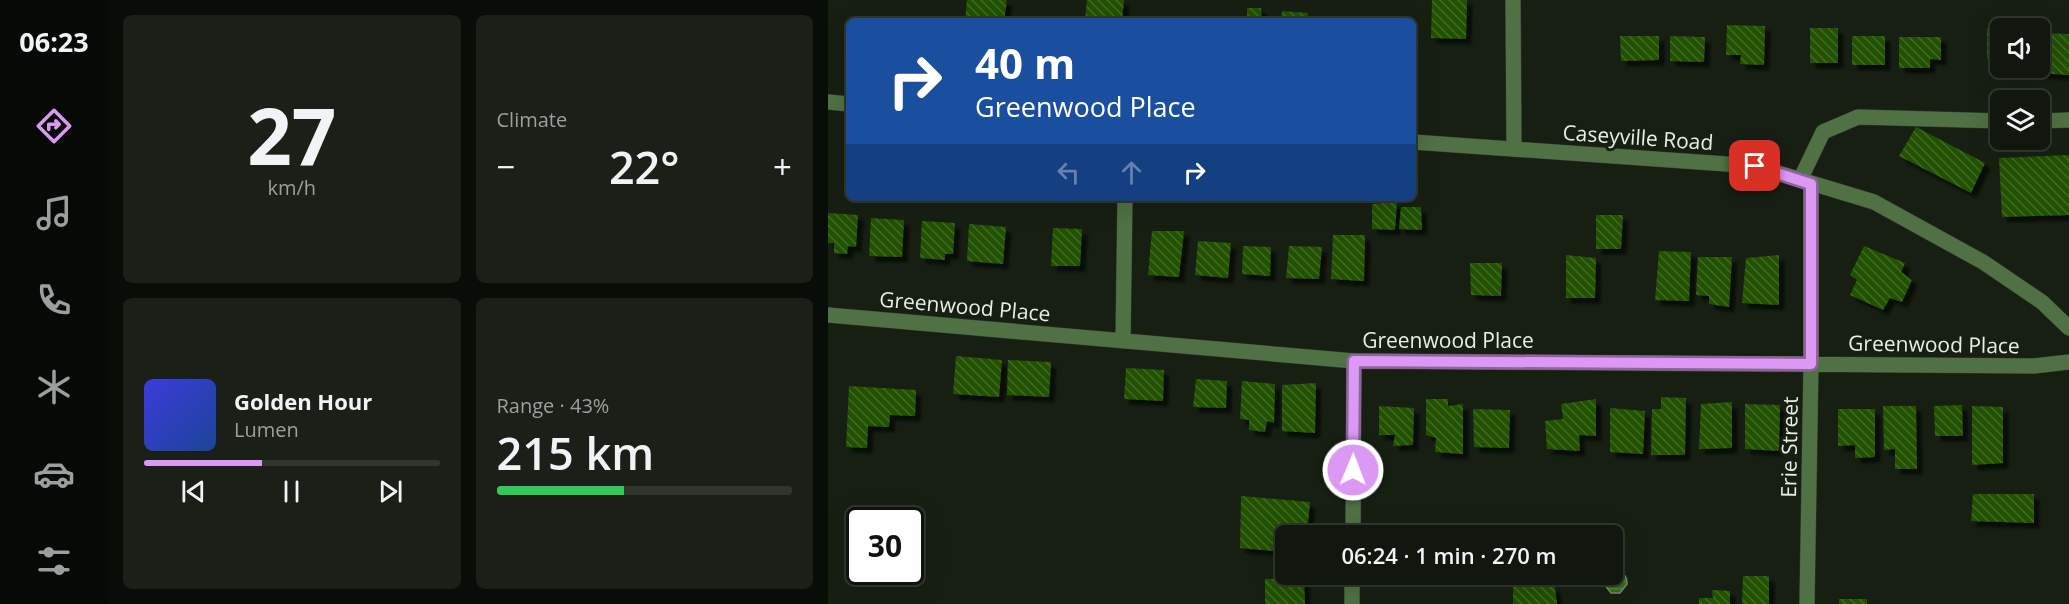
<!DOCTYPE html>
<html lang="en">
<head>
<meta charset="utf-8">
<style>
  :root { --surface:#11170e; --page:#1a2017; --text:#f1f3f6; --muted:#9c9f9e; --line:#30362e; --accent:#dc99f4 }
  body { margin:0; font-family:"Open Sans",sans-serif; background:var(--page); color:var(--text); height:100vh; display:flex; flex-direction:column; font-size:22px; white-space:nowrap }
  * { box-sizing:border-box; margin:0 }
  p { font-size:20px; color:var(--muted) }
  .icon { flex:none; width:33px; height:33px; fill:none; stroke:currentColor; stroke-width:2; stroke-linecap:round; stroke-linejoin:round }
  .map { position:relative; flex:1; overflow:hidden }
  .sheet { display:flex; flex-direction:column; gap:15px; padding:15px; background:#090d08; width:720px }
  .sheet>* { flex:none }
  .top-card { position:absolute; left:18px; top:18px; width:570px; height:183px; border-radius:9px; box-shadow:0 6px 24px #0002,0 0 0 2px var(--line); background:#1a4fa0; color:#fff; overflow:hidden }
  .controls { position:absolute; left:1162px; top:18px; display:grid; gap:12px }
  .controls a { display:grid; place-items:center; width:60px; height:60px; border-radius:9px; background:var(--surface); box-shadow:0 6px 24px #0002,0 0 0 2px var(--line); font-size:30px }
  .speed { position:absolute; left:18px; top:507px; display:flex; gap:12px; font-size:30px; font-weight:700; text-align:center }
  .speed>* { display:grid; place-content:center; width:78px; height:78px; border-radius:50%; background:var(--surface); box-shadow:0 6px 24px #0002,0 0 0 2px var(--line); line-height:1 }
  .speed .limit { border:3px solid #111; border-radius:9px; background:#fff; color:#111 }
  .pin { position:absolute; display:grid; place-items:center; width:51px; height:51px; color:#fff; margin:-26px; border-radius:12px; box-shadow:0 3px 9px #0006 }
  .me { position:absolute; width:66px; margin:-33px; rotate:1deg; stroke-linejoin:round; filter:drop-shadow(0 0 4px #0008) }
  .turn { display:flex; align-items:center; gap:21px; height:126px; padding:0 30px; font-size:27px }
  .turn .icon { width:78px; height:78px; stroke-width:2.5 }
  .turn b { display:block; font-size:42px; line-height:51px }
  .lanes { display:flex; align-items:center; height:57px; padding:0 30px; background:#0003; justify-content:center; gap:30px; direction:ltr }
  .lanes .off { opacity:.35 }
  .big { font-size:45px; font-weight:600; line-height:1.1 }
  .sheet .widget { flex:1; display:flex; flex-direction:column; justify-content:center; gap:9px; min-width:0; padding:0 21px; border-radius:9px; background:var(--page) }
  .sheet .dial { align-items:center; gap:0 }
  .dial b { font-size:78px; line-height:1 }
  .song { display:flex; align-items:center; gap:18px }
  .cover { width:72px; height:72px; border-radius:9px; background:linear-gradient(135deg,hsl(240 70% 55%),hsl(220 70% 35%)) }
  .played { height:6px; border-radius:3px; background:linear-gradient(90deg,var(--accent) 40%,var(--line) 40%) }
  .keys { display:flex; justify-content:space-around; direction:ltr }
  .heat { display:flex; justify-content:space-between; align-items:center; font-size:33px; direction:ltr }
  .charge { height:9px; border-radius:4px; background:linear-gradient(90deg,#34c759 43%,var(--line) 0) }
  .sheet .tiles { flex:1; display:grid; gap:15px; grid-template-columns:repeat(2,1fr) }
  .trip { position:absolute; left:447px; top:525px; width:348px; height:60px; border-radius:9px; background:var(--surface); box-shadow:0 6px 24px #0002,0 0 0 2px var(--line); font-weight:600; line-height:60px; text-align:center }
  main { display:flex; flex:1; min-height:0 }
  .tabs { display:flex; flex-direction:column; width:108px; justify-content:space-around; align-items:center; background:#070906; color:var(--muted) }
  .tabs .icon { width:42px; height:42px }
  .tabs .current { color:var(--accent) }
  .tabs b { font-size:27px; color:var(--text) }
  .map>svg:first-child { display:block }
  .water { fill:url(#water-rules); stroke:#6d915c; stroke-width:1.5 }
  .building { fill:url(#building-back-hatch); filter:url(#shadow) }
  .lines { fill:none; stroke-linecap:round; stroke-linejoin:round }
  .minor-casing { stroke:#343c31; stroke-width:16 }
  .tertiary-casing { stroke:#343c31; stroke-width:16 }
  .minor { stroke:#507143; stroke-width:15 }
  .tertiary { stroke:#507143; stroke-width:15 }
  .route-casing { stroke:#8f639f; stroke-width:15 }
  .route { stroke:#dc99f4; stroke-width:10 }
  .labels { text-anchor:middle; dominant-baseline:central; stroke-width:6; stroke-linejoin:round; paint-order:stroke }
  .street-label { font-size:21px; fill:#e8eee6; stroke:#171f13 }
</style>
</head>
<body>
<main>
<nav class="tabs">
<b>06:23</b>
<svg class="icon current" aria-label="directions" viewBox="0 0 24 24"><path d="M12 3l9 9-9 9-9-9zM9 14v-3h6M13 9l2 2-2 2"/></svg>
<svg class="icon" aria-label="music" viewBox="0 0 24 24"><path d="M9 18V5l10-2v13"/><circle cx="6" cy="18" r="3"/><circle cx="16" cy="16" r="3"/></svg>
<svg class="icon" aria-label="phone" viewBox="0 0 24 24"><path d="M5 4h4l2 5-3 2q2 4 5 5l2-3 5 2v4C11 20 4 13 5 4z"/></svg>
<svg class="icon" aria-label="climate" viewBox="0 0 24 24"><path d="M12 3v18M4 7l16 10M4 17L20 7"/></svg>
<svg class="icon" aria-label="car" viewBox="0 0 24 24"><path d="M5 17H2v-5l4-1 3-4h7l3 4 3 1v5h-3M9 17h6M6 11h13"/><circle cx="7" cy="17" r="2"/><circle cx="17" cy="17" r="2"/></svg>
<svg class="icon" aria-label="filters" viewBox="0 0 24 24"><path d="M4 7h16M4 17h16"/><circle cx="9" cy="7" r="2"/><circle cx="15" cy="17" r="2"/></svg>
</nav>
<section class="sheet">
<div class="tiles">
<div class="widget dial"><b>27</b><p>km/h</p></div>
<div class="widget"><p>Climate</p>
<div class="heat"><a>−</a><b class="big">22°</b><a>+</a></div>
</div>
<div class="widget">
<div class="song"><i class="cover"></i><div><b>Golden Hour</b><p>Lumen</p></div></div>
<div class="played"></div>
<div class="keys"><svg class="icon" aria-label="previous" viewBox="0 0 24 24"><path d="M18 5L8 12l10 7zM5 5v14"/></svg><svg class="icon" aria-label="pause" viewBox="0 0 24 24"><path d="M8 5v14M16 5v14"/></svg><svg class="icon" aria-label="next" viewBox="0 0 24 24"><path d="M6 5l10 7-10 7zM19 5v14"/></svg></div>
</div>
<div class="widget"><p>Range · 43%</p><b class="big">215 km</b><div class="charge"></div></div>
</div>
</section>
<div class="map">
<svg width="1241" height="604" viewBox="0 0 1241 604">
  <defs>
    <pattern id="water-rules" width="6" height="5" patternUnits="userSpaceOnUse" patternTransform="scale(1.5)"><rect width="6" height="5" fill="#386921"/><path d="M0 2.5h6" fill="none" stroke="#557f41"/></pattern>
    <pattern id="building-back-hatch" width="6" height="6" patternUnits="userSpaceOnUse" patternTransform="scale(1.5)"><rect width="6" height="6" fill="#215102"/><path d="M-1 5l2 2M0 0l6 6M5-1l2 2" fill="none" stroke="#416a27"/></pattern>
    <filter id="shadow"><feDropShadow dx="5.5" dy="5.5" stdDeviation="1.5" flood-color="#0009"/></filter>
  </defs>
  <rect width="100%" height="100%" fill="#171f13"/>
  <!-- water -->
  <path class="water" d="M 785,571 C 794,570 799,575 799,584 L 792,593 L 783,593 L 776,584 L 779,575 L 784,574 Z"/>
  <!-- building -->
  <path class="building" d="M 139,0 L 179,0 L 176,21 L 137,21 Z
    M 259,0 L 296,0 L 294,21 L 257,21 Z
    M 604,0 L 639,0 L 638,39 L 603,38 Z
    M 419,8 L 433,8 L 434,21 L 419,21 Z
    M 454,11 L 480,13 L 479,21 L 453,21 Z
    M 348,17 L 383,19 L 383,21 L 348,21 Z
    M 899,25 L 937,26 L 936,65 L 912,64 L 913,55 L 898,55 Z
    M 982,28 L 1010,28 L 1010,63 L 982,63 Z
    M 1159,28 L 1173,28 L 1173,59 L 1159,59 Z
    M 1212,33 L 1241,34 L 1241,75 L 1209,73 L 1209,68 L 1212,68 Z
    M 792,36 L 831,36 L 831,60 L 793,61 Z
    M 842,36 L 877,37 L 876,62 L 842,61 Z
    M 1024,36 L 1057,36 L 1057,65 L 1024,65 Z
    M 1071,37 L 1113,37 L 1113,60 L 1102,59 L 1102,68 L 1071,68 Z
    M 1088,127 L 1157,163 L 1143,193 L 1071,156 Z
    M 1241,155 L 1241,215 L 1174,217 L 1171,158 Z
    M 569,202 L 567,230 L 544,229 L 544,204 Z
    M 573,207 L 593,207 L 594,230 L 571,229 Z
    M 0,213 L 30,215 L 28,247 L 20,246 L 19,254 L 6,253 L 6,243 L 0,243 Z
    M 768,215 L 795,215 L 793,249 L 768,249 Z
    M 43,218 L 76,220 L 74,257 L 41,256 Z
    M 94,221 L 127,223 L 125,254 L 117,254 L 117,260 L 92,258 Z
    M 141,224 L 178,227 L 175,264 L 139,261 Z
    M 225,228 L 254,229 L 252,266 L 223,266 Z
    M 324,231 L 356,231 L 351,277 L 320,275 Z
    M 505,235 L 537,235 L 536,281 L 503,279 Z
    M 370,241 L 403,243 L 400,278 L 367,275 Z
    M 415,246 L 443,247 L 442,276 L 414,274 Z
    M 461,246 L 494,247 L 491,279 L 458,278 Z
    M 1036,246 L 1077,263 L 1073,272 L 1084,280 L 1074,302 L 1062,298 L 1055,310 L 1022,295 L 1029,280 L 1022,275 Z
    M 831,251 L 863,252 L 861,301 L 827,300 Z
    M 738,255 L 768,258 L 767,298 L 738,298 Z
    M 951,255 L 951,305 L 914,303 L 918,258 Z
    M 870,257 L 904,257 L 901,307 L 881,304 L 881,296 L 868,295 Z
    M 642,263 L 674,263 L 673,296 L 643,295 Z
    M 128,356 L 174,360 L 171,397 L 125,394 Z
    M 180,360 L 223,362 L 221,397 L 179,395 Z
    M 298,368 L 336,370 L 335,401 L 296,399 Z
    M 368,379 L 399,381 L 398,408 L 365,407 Z
    M 414,381 L 447,384 L 446,423 L 439,421 L 437,432 L 421,430 L 421,420 L 412,419 Z
    M 488,383 L 487,433 L 454,431 L 454,385 Z
    M 21,386 L 88,390 L 87,416 L 62,415 L 61,427 L 40,426 L 39,448 L 18,447 Z
    M 833,397 L 858,398 L 857,455 L 823,455 L 824,409 L 833,409 Z
    M 598,399 L 620,399 L 620,406 L 635,404 L 635,454 L 607,452 L 608,438 L 598,435 Z
    M 768,399 L 768,436 L 751,435 L 752,451 L 719,449 L 717,421 L 735,419 L 733,404 Z
    M 904,402 L 904,448 L 871,449 L 873,404 Z
    M 917,404 L 952,405 L 951,451 L 917,449 Z
    M 1134,405 L 1135,436 L 1107,436 L 1106,406 Z
    M 551,406 L 586,408 L 585,445 L 565,446 L 567,435 L 551,435 Z
    M 1055,406 L 1088,406 L 1089,469 L 1067,469 L 1067,449 L 1056,450 Z
    M 1144,406 L 1175,407 L 1175,463 L 1144,465 Z
    M 782,408 L 817,411 L 815,454 L 782,452 Z
    M 645,409 L 682,410 L 681,448 L 646,447 Z
    M 1010,409 L 1047,409 L 1047,457 L 1027,458 L 1027,445 L 1010,446 Z
    M 1145,494 L 1206,494 L 1206,523 L 1143,521 Z
    M 413,496 L 482,502 L 479,534 L 458,533 L 457,552 L 412,548 Z
    M 915,576 L 941,576 L 941,604 L 914,604 Z
    M 437,579 L 476,579 L 477,604 L 437,604 Z
    M 685,587 L 727,587 L 729,604 L 685,604 Z
    M 884,590 L 902,591 L 902,604 L 871,604 L 871,598 L 885,598 Z
    M 1011,599 L 1039,599 L 1039,604 L 1011,604 Z"/>
  <g class="lines">
    <defs>
      <path id="minor" d="M 685,0 L 686,149
        M 1212,121 L 1241,120
        M 972,180 L 995,132 L 1030,117 L 1173,121
        M 0,315 L 526,361 L 1206,366 L 1241,362
        M 295,341 L 297,198
        M 525,536 L 526,361
        M 524,604 L 524,574
        M 979,604 L 983,364 L 983,184"/>
      <path id="tertiary" d="M 0,102 L 21,104
        M 585,142 L 927,166 L 1046,202 L 1155,262 L 1214,302 L 1241,328"/>
    </defs>
    <!-- minor casing -->
    <use href="#minor" class="minor-casing"/>
    <!-- tertiary casing -->
    <use href="#tertiary" class="tertiary-casing"/>
    <!-- minor -->
    <use href="#minor" class="minor"/>
    <!-- tertiary -->
    <use href="#tertiary" class="tertiary"/>
  </g>
  <g class="lines">
    <defs>
      <path id="route" d="M 525,470 L 526,361 L 983,364 L 983,184 L 927,166"/>
    </defs>
    <!-- route casing -->
    <use href="#route" class="route-casing"/>
    <!-- route -->
    <use href="#route" class="route"/>
  </g>
  <g class="labels">
    <!-- street labels -->
    <g class="street-label">
      <text transform="translate(810 137) rotate(4)">Caseyville Road</text>
      <text transform="translate(137 306) rotate(5)">Greenwood Place</text>
      <text x="620" y="340">Greenwood Place</text>
      <text transform="translate(1106 344) rotate(1)">Greenwood Place</text>
      <text transform="translate(961 447) rotate(-89)">Erie Street</text>
    </g>
  </g>
</svg>
<div class="controls">
<a><svg class="icon" aria-label="sound" viewBox="0 0 24 24"><path d="M4 9h4l5-4v14l-5-4H4zM17 9q2 3 0 6"/></svg></a>
<a><svg class="icon" aria-label="layers" viewBox="0 0 24 24"><path d="M12 4l9 5-9 5-9-5zM3 14l9 5 9-5"/></svg></a>
</div>
<div class="speed"><div class="limit">30</div></div>
<div class="pin" style="left:927px;top:166px;background:#d93025"><svg class="icon" aria-label="arrive" viewBox="0 0 24 24"><path d="M6 21V4h12l-3 4 3 4H6"/></svg></div>
<svg class="me" style="left:525px;top:470px" viewBox="-20 -20 40 40"><circle r="17" fill="#dc99f4" stroke="#fff" stroke-width="3"/><path d="M0-11L8 9 0 5-8 9z" fill="#fff"/></svg>
<div class="trip">06:24 · 1 min · 270 m</div>
<div class="top-card">
<div class="turn"><svg class="icon" aria-label="right" viewBox="0 0 24 24"><path d="M7 20v-9h11M14 6l5 5-5 5"/></svg><div><b>40 m</b>Greenwood Place</div></div>
<div class="lanes"><svg class="icon off" aria-label="left" viewBox="0 0 24 24"><path d="M17 20v-9H6M10 6l-5 5 5 5"/></svg><svg class="icon off" aria-label="ahead" viewBox="0 0 24 24"><path d="M12 20V5M6 11l6-6 6 6"/></svg><svg class="icon" aria-label="right" viewBox="0 0 24 24"><path d="M7 20v-9h11M14 6l5 5-5 5"/></svg></div>
</div>
</div>
</main>
</body>
</html>
